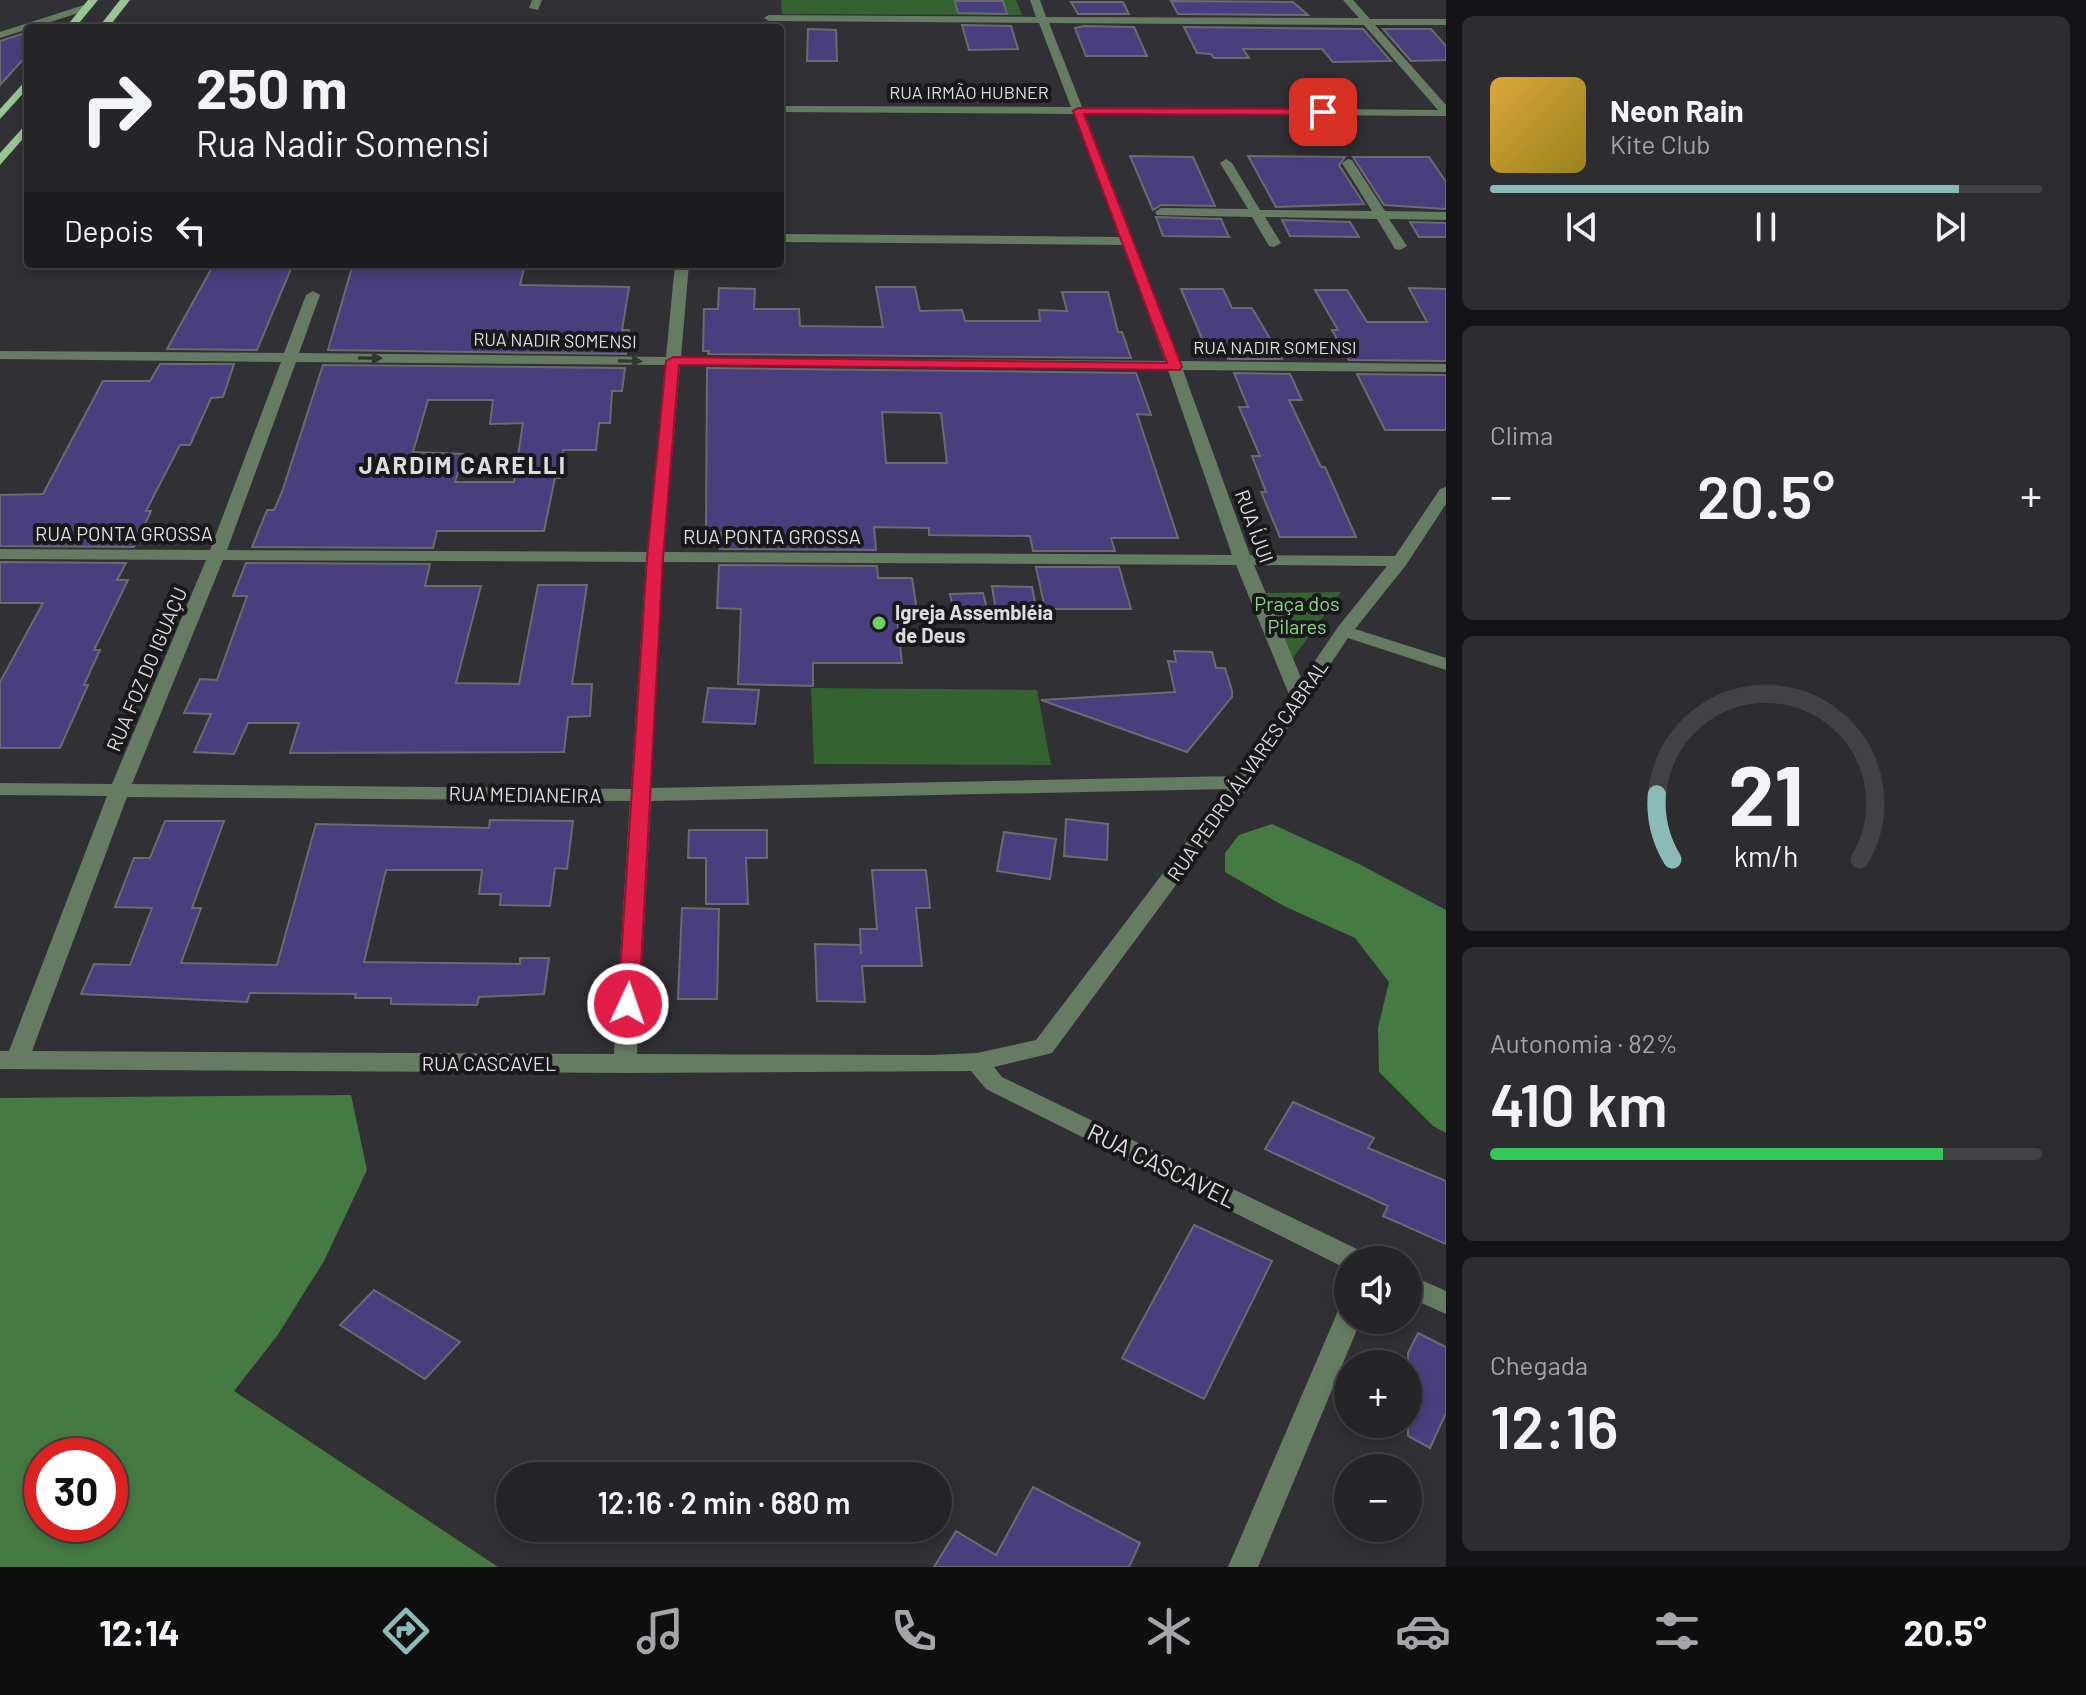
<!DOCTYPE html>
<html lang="pt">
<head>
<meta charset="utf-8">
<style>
  :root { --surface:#252528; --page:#2d2d30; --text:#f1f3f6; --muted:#a3a5a8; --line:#424245; --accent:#8bbbb9 }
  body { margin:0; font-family:Barlow,sans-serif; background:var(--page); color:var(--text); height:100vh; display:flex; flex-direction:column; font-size:30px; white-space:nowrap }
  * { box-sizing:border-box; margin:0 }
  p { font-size:26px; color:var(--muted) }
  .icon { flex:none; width:44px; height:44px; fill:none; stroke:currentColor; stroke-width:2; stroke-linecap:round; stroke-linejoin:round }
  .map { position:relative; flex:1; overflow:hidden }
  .details { display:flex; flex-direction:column; gap:16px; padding:16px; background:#141416; width:640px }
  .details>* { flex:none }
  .banner { position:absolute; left:24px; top:24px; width:760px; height:244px; border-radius:8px; box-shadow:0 4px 12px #0003,0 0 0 2px var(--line); background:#252528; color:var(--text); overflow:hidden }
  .controls { position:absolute; left:1334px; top:1246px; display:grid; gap:16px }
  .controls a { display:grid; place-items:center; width:88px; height:88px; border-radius:50%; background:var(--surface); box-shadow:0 4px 12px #0003,0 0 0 2px var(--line); font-size:40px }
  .speed { position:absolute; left:24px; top:1438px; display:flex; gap:16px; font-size:40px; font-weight:700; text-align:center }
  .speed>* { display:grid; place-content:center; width:104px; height:104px; border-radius:50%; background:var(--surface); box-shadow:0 4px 12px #0003,0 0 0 2px var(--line); line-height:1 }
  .speed .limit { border:12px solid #d22; background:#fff; color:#111 }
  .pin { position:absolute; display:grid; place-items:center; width:68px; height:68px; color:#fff; margin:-34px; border-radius:16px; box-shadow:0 4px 12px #0006 }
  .me { position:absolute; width:88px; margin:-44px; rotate:3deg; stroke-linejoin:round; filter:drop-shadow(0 0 6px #0008) }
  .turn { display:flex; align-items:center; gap:28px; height:168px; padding:0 40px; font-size:36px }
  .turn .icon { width:104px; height:104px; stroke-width:2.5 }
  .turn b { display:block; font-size:56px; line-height:68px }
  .then { display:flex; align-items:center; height:76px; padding:0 40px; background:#0003; gap:16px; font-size:30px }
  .big { font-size:60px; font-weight:600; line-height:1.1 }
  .details .card { flex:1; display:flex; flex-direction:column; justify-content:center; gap:12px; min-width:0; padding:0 28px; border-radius:12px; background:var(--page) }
  .details .dial { align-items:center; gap:0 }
  .dial svg { height:208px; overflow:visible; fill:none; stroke:var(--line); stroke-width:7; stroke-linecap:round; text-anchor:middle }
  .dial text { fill:var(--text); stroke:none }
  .song { display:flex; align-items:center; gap:24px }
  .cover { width:96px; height:96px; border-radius:12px; background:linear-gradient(135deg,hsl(40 70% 55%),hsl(50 70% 35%)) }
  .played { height:8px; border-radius:4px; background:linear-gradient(90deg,var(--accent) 85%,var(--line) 85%) }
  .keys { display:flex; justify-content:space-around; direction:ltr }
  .heat { display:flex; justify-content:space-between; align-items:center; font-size:44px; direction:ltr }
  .charge { height:12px; border-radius:6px; background:linear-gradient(90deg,#34c759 82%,var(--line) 0) }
  .trip { position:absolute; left:496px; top:1462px; width:456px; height:80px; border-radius:40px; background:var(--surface); box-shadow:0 4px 12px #0003,0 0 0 2px var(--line); font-weight:600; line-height:80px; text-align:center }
  .dock { display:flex; height:128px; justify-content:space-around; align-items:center; background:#0f0f10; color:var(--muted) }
  .dock .icon { width:56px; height:56px }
  .dock .current { color:var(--accent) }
  .dock b { font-size:36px; color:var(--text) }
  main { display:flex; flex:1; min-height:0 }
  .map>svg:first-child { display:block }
  .green { fill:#346231 }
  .forest { fill:#457a42; fill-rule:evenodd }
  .building { fill:#493f7e; stroke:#6b6a6f; stroke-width:2; fill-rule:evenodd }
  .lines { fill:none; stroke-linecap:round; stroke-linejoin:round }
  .minor { fill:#657c63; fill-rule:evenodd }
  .major { fill:#97c693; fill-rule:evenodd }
  .oneway { fill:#303731 }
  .route { fill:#e11d48; stroke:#92132f; stroke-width:2 }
  .poi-dot { fill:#69d464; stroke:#19191b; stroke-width:3 }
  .labels { text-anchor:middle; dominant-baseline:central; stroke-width:8; stroke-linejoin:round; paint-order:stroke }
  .far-street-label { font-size:18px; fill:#dddde0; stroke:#19191b }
  .street-label { font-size:20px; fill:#dddde0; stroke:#19191b }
  .park-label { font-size:20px; fill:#8cd787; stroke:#19191b }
  .poi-label { font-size:20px; font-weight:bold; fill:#dddde0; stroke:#19191b; text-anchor:start }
  .far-district-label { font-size:24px; font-weight:bold; letter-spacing:2px; fill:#dddde0; stroke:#19191b }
  .near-street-label { font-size:24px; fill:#dddde0; stroke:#19191b }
</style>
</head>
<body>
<main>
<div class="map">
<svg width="1446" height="1567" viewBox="0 0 1446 1567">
  <rect width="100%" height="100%" fill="#313135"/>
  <!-- green -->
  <path class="green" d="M 781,0 L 1016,0 L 1022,15 L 782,14 Z
    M 1341,592 L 1293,658 L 1265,593 Z
    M 811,688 L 1037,690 L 1051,765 L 814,764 Z"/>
  <!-- forest -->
  <path class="forest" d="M 1272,824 L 1357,863 L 1446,910 L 1446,1133 L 1433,1126 L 1379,1072 L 1378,1028 L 1389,982 L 1355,938 L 1284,906 L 1225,872 L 1225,853 L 1239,835 Z
    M 351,1095 L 367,1170 L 324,1261 L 277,1336 L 234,1391 L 498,1567 L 0,1567 L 0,1098 ZM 42,1456 L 110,1456 L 110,1524 L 42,1524 Z"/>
  <!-- building -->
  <path class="building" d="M 955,1 L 1003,1 L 1007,14 L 958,13 Z
    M 1171,1 L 1293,2 L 1308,15 L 1178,14 Z
    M 1071,2 L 1123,2 L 1129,14 L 1078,14 Z
    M 962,25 L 1011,26 L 1018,49 L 969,50 Z
    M 1084,26 L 1134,27 L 1147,56 L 1086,56 L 1075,28 Z
    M 1184,27 L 1363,29 L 1391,61 L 1333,62 L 1322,49 L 1243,49 L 1249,58 L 1214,58 L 1211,54 L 1197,53 Z
    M 808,29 L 836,30 L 837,61 L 807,61 Z
    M 1383,29 L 1431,29 L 1446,46 L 1446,60 L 1411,61 Z
    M 28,32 L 28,54 L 0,85 L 0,41 Z
    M 1130,156 L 1193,157 L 1215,206 L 1161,205 L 1153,210 Z
    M 1248,156 L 1345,157 L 1339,165 L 1364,204 L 1276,207 Z
    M 1353,157 L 1429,157 L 1446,182 L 1446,209 L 1384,205 Z
    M 1156,217 L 1221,219 L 1229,237 L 1163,236 Z
    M 1282,220 L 1350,222 L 1359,237 L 1290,236 Z
    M 1410,222 L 1446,223 L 1446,237 L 1419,237 Z
    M 214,264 L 293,264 L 257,350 L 167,349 Z
    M 353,264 L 525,264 L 520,285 L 629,287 L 622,330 L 629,330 L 626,354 L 328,350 Z
    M 876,287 L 915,287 L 920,311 L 962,310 L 965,321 L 1040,321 L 1039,310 L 1067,311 L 1062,292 L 1108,292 L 1118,332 L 1122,332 L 1131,358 L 708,354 L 709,351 L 703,351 L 704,309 L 718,309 L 719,288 L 755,289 L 754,309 L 799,309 L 800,326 L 883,327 Z
    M 1409,288 L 1446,289 L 1446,361 L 1349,360 L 1332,330 L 1338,330 L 1315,290 L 1347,290 L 1367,322 L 1427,322 Z
    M 1181,289 L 1223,289 L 1232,308 L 1252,308 L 1282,359 L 1228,359 L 1223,348 L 1206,348 Z
    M 160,364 L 234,364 L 223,397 L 211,398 L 190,445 L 180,445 L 146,511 L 151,511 L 134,547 L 0,546 L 0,495 L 43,494 L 103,381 L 150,381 Z
    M 323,365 L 625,368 L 622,391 L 612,391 L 610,423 L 599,423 L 596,450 L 563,450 L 560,478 L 555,478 L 544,531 L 437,531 L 433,548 L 252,547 L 267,510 L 274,510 L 282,492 ZM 428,400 L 493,400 L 490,424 L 523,423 L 514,482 L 455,482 L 464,454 L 413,452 Z
    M 707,368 L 1136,373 L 1151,415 L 1137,414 L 1178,538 L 1111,538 L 1115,551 L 1033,551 L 1030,536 L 929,535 L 929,528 L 874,527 L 876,550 L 720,549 L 721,533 L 706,533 ZM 882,412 L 941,413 L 947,463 L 886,463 Z
    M 1234,373 L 1290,374 L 1302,400 L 1289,400 L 1321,467 L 1325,467 L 1356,537 L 1280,537 L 1261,492 L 1266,492 L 1252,456 L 1260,456 L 1239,407 L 1248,407 Z
    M 1357,374 L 1446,375 L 1446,430 L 1385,430 Z
    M 0,562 L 126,563 L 117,580 L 128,580 L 94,650 L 100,650 L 84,685 L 88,685 L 60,748 L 0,748 L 0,682 L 43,603 L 0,603 Z
    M 246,563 L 430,564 L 425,586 L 481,586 L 456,683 L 519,684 L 538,585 L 587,585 L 572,684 L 592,684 L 590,716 L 568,717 L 564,752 L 290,753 L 299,723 L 248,723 L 234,754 L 194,752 L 211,714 L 184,713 L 200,679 L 217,680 L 247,596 L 233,596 Z
    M 719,565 L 877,566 L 878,578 L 912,578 L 917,611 L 896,611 L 902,663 L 813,663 L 813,686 L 738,684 L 741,609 L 717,608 Z
    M 1036,567 L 1119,567 L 1131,609 L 1045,609 Z
    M 992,586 L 1032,587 L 1037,612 L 996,612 Z
    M 983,593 L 990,621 L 956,622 L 950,594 Z
    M 1174,651 L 1212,652 L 1216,668 L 1225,668 L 1232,691 L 1232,697 L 1187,752 L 1041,700 L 1175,692 L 1168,661 L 1176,662 Z
    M 708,688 L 759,690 L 755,724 L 703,722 Z
    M 1066,819 L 1108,824 L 1107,860 L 1064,856 Z
    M 490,820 L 573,821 L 567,869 L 555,868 L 550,906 L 500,905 L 501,894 L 479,894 L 482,870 L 386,870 L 364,962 L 520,964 L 520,958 L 549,958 L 544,994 L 479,997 L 477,1005 L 391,1004 L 391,998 L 355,998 L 356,994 L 250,993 L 247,1002 L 81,994 L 94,964 L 130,965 L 152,908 L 115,907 L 134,858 L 150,858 L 165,821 L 224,821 L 192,908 L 201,908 L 181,963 L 277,965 L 316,824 L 489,828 Z
    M 689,830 L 767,830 L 767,858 L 746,858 L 748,904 L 706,904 L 706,858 L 688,858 Z
    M 1004,832 L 1056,839 L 1050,879 L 997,871 Z
    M 872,870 L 926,870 L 930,908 L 916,908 L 922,966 L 862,966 L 865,1002 L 817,1001 L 815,944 L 860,945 L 861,954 L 860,929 L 877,929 Z
    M 682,908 L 719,909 L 717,999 L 678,999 Z
    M 1293,1102 L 1374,1138 L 1368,1148 L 1446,1181 L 1446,1244 L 1383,1216 L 1388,1206 L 1265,1149 Z
    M 1194,1225 L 1272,1261 L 1204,1399 L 1122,1358 Z
    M 374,1290 L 460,1342 L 425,1379 L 340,1325 Z
    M 1418,1333 L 1446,1347 L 1446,1413 L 1430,1448 L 1408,1436 L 1408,1353 Z
    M 1033,1487 L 1140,1543 L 1129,1567 L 934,1567 L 956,1531 L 996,1555 Z"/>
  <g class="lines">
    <!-- minor -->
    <path class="minor" d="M 532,0 L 542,0 L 538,10 L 529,8 Z
      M 1030,0 L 1040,0 L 1046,17 L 1359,18 L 1343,0 L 1353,0 L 1370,19 L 1446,19 L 1446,25 L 1375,25 L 1446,105 L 1446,116 L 1085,114 L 1180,361 L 1446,364 L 1446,372 L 1183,370 L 1250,555 L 1395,556 L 1440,489 L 1446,487 L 1446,504 L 1406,565 L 1355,629 L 1446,658 L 1446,670 L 1348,638 L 1249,786 L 1052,1053 L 994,1067 L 1002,1077 L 1363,1252 L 1367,1260 L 1348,1260 L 1348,1269 L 1345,1268 L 986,1089 L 971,1071 L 625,1073 L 0,1069 L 0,1051 L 9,1051 L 107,796 L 0,795 L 0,783 L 112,784 L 206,560 L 0,559 L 0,549 L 210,550 L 281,362 L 0,359 L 0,351 L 284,353 L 306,295 L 313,291 L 320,295 L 299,353 L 666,357 L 675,264 L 689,264 L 681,357 L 1165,361 L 1123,245 L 780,242 L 780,234 L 1120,237 L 1074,114 L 780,112 L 780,106 L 1071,107 L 1039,23 L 769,21 L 764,18 L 769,15 L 1036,17 ZM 1049,23 L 1364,25 L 1438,110 L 1082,107 ZM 296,362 L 665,365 L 647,552 L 227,550 ZM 680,365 L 1168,370 L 1232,555 L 664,552 ZM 223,560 L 646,562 L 631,789 L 132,784 ZM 663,562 L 1236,565 L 1290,697 L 1236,776 L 651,788 ZM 1254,565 L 1387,566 L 1338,627 L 1302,680 ZM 1227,789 L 1036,1040 L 977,1053 L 932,1055 L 637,1054 L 651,801 ZM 127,797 L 630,801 L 614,1054 L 32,1051 Z
      M 87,4 L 91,9 L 0,38 L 0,32 Z
      M 1226,159 L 1232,163 L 1260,210 L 1372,211 L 1342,163 L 1348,159 L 1352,160 L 1385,211 L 1446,212 L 1446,220 L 1389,219 L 1407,246 L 1400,250 L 1395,249 L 1377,219 L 1265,217 L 1281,243 L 1274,247 L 1269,246 L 1252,217 L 1157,215 L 1155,212 L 1161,208 L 1248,209 L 1220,163 Z
      M 1408,1274 L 1446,1291 L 1446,1314 L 1408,1297 Z
      M 1348,1307 L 1348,1320 L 1361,1320 L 1258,1567 L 1228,1567 L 1335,1318 L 1338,1310 Z"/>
    <!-- major -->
    <path class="major" d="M 88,0 L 98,0 L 75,28 L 65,28 Z
      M 120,0 L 130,0 L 108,28 L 98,28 Z
      M 28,78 L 28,88 L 0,119 L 0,109 Z
      M 28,122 L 28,133 L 0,165 L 0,153 Z"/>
  </g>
  <!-- one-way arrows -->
  <defs><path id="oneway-solid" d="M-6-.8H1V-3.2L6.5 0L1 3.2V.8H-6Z" transform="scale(2)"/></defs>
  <g class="oneway">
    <use href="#oneway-solid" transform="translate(370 358) rotate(1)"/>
    <use href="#oneway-solid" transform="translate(630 361) rotate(1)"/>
  </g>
  <!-- route -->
  <path class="route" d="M 1078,108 L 1323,109 L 1329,112 L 1323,115 L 1084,114 L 1182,367 L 1180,370 L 679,365 L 663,558 L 639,1004 L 636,1009 L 621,1009 L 618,1004 L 647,558 L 666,361 L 673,357 L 1167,363 L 1073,111 Z"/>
  <!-- markers -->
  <circle class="poi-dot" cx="879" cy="623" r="8"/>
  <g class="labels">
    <!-- far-street labels -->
    <g class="far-street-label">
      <text x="969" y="92">RUA IRMÃO HUBNER</text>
      <text transform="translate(555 340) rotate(1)">RUA NADIR SOMENSI</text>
      <text x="1275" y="347">RUA NADIR SOMENSI</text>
    </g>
    <!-- street labels -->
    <g class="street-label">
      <text transform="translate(1255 526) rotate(70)">RUA ÍJUI</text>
      <text x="124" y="533">RUA PONTA GROSSA</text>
      <text x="772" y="536">RUA PONTA GROSSA</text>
      <text transform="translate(146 669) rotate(-67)">RUA FOZ DO IGUAÇU</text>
      <text transform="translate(1247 770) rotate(-55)">RUA PEDRO ÁLVARES CABRAL</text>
      <text transform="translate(525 794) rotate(1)">RUA MEDIANEIRA</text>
      <text x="489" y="1063">RUA CASCAVEL</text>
    </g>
    <!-- park labels -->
    <g class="park-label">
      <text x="1297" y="603">Praça dos<tspan x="1297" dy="23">Pilares</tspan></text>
    </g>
    <!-- poi labels -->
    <g class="poi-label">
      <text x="895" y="612">Igreja Assembléia<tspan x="895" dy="23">de Deus</tspan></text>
    </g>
    <!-- far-district labels -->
    <g class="far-district-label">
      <text x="463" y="464">JARDIM CARELLI</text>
    </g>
    <!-- near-street labels -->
    <g class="near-street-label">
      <text transform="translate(1162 1165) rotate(26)">RUA CASCAVEL</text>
    </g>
  </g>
</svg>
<div class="controls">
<a><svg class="icon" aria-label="sound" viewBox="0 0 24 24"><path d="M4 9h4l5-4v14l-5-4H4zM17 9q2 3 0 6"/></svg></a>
<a>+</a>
<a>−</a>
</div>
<div class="speed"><div class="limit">30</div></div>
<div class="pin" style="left:1323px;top:112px;background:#d93025"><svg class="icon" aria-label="arrive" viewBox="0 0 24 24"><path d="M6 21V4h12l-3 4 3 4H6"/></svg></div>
<svg class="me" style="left:628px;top:1004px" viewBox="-20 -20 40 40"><circle r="17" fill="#e11d48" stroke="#fff" stroke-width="3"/><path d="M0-11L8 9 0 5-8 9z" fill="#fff"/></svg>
<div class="trip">12:16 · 2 min · 680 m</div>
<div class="banner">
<div class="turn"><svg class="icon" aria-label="right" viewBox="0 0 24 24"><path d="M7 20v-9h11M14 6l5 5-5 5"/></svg><div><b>250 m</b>Rua Nadir Somensi</div></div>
<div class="then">Depois<svg class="icon" aria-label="left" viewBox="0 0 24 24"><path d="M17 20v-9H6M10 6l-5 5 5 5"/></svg></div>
</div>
</div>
<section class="details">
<div class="card">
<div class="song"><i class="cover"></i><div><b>Neon Rain</b><p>Kite Club</p></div></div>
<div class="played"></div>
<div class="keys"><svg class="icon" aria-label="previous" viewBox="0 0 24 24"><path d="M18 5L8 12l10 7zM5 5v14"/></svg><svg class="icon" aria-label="pause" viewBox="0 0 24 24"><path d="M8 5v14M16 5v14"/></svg><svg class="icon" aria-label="next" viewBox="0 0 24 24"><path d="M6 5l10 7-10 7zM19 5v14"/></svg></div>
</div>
<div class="card"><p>Clima</p>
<div class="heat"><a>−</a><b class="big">20.5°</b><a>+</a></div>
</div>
<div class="card dial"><svg viewBox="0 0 100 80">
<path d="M14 69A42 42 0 1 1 86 69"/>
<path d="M14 69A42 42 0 0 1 8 44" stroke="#8bbbb9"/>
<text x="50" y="56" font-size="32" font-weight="700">21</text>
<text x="50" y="72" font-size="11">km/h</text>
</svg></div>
<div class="card"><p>Autonomia · 82%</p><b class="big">410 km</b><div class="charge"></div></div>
<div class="card"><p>Chegada</p><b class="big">12:16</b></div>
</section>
</main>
<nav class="dock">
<b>12:14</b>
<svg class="icon current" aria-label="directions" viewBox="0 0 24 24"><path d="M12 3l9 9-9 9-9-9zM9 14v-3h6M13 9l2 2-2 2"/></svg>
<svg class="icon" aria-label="music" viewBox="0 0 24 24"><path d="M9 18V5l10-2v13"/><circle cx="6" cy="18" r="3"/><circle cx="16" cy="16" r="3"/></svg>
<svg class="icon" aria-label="phone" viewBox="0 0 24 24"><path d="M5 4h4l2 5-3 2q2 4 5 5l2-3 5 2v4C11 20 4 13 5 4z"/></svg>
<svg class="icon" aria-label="climate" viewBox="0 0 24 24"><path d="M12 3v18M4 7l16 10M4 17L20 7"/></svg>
<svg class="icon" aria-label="car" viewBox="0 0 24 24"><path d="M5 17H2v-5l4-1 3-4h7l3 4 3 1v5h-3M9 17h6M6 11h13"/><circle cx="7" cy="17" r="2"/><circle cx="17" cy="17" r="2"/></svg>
<svg class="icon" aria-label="filters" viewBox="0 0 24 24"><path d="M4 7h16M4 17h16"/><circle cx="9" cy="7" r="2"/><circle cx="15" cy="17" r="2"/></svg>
<b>20.5°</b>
</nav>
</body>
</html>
